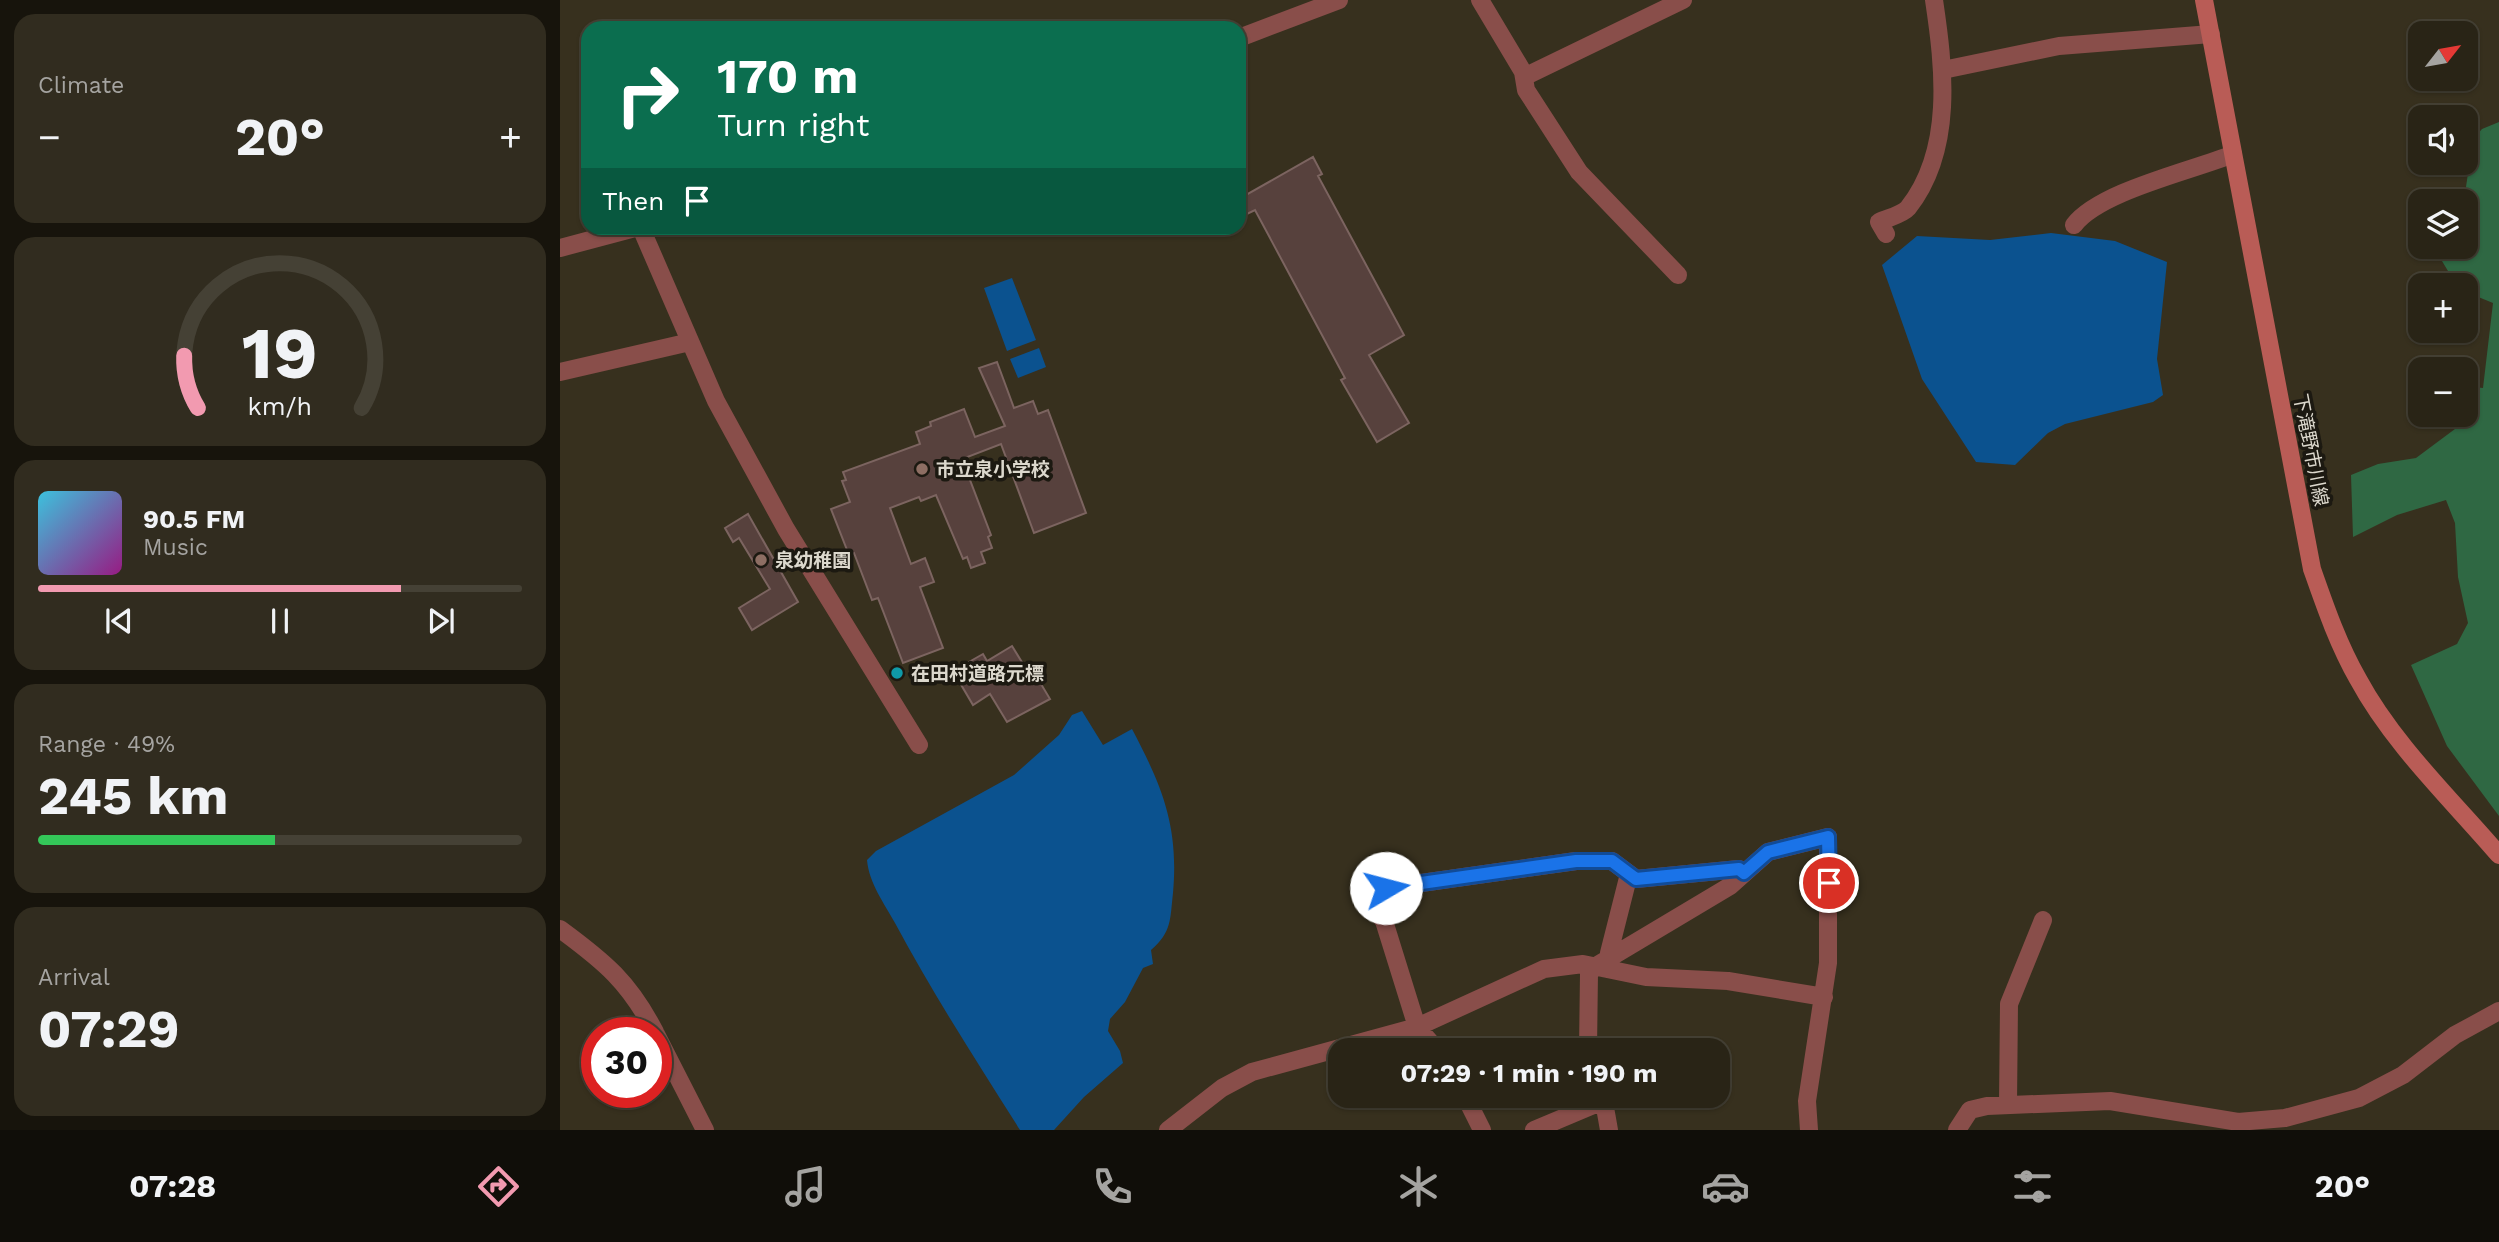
<!DOCTYPE html>
<html lang="en">
<head>
<meta charset="utf-8">
<style>
  :root { --surface:#292416; --page:#312c1f; --text:#f1f3f6; --muted:#a5a4a1; --line:#454135; --accent:#f29ab0 }
  body { margin:0; font-family:"Work Sans","Noto Sans JP",sans-serif; background:var(--page); color:var(--text); height:100vh; display:flex; flex-direction:column; font-size:26px; white-space:nowrap }
  * { box-sizing:border-box; margin:0 }
  p { font-size:23px; color:var(--muted) }
  .icon { flex:none; width:38px; height:38px; fill:none; stroke:currentColor; stroke-width:2; stroke-linecap:round; stroke-linejoin:round }
  .map { position:relative; flex:1; overflow:hidden }
  .drawer { display:flex; flex-direction:column; gap:14px; padding:14px; background:#17140c; width:560px }
  .drawer>* { flex:none }
  .banner { position:absolute; left:21px; top:21px; width:665px; height:214px; border-radius:21px; box-shadow:0 2px 5px #0004,0 0 0 2px var(--line); background:#0b6e4f; color:#fff; overflow:hidden }
  .needle { width:46px; rotate:59deg }
  .tools { position:absolute; left:1848px; top:21px; display:grid; gap:14px }
  .tools a { display:grid; place-items:center; width:70px; height:70px; border-radius:14px; background:var(--surface); box-shadow:0 2px 5px #0004,0 0 0 2px var(--line); font-size:35px }
  .speed { position:absolute; left:21px; top:1017px; display:flex; gap:14px; font-size:35px; font-weight:700; text-align:center }
  .speed>* { display:grid; place-content:center; width:91px; height:91px; border-radius:50%; background:var(--surface); box-shadow:0 2px 5px #0004,0 0 0 2px var(--line); line-height:1 }
  .speed .limit { border:10px solid #d22; background:#fff; color:#111 }
  .pin { position:absolute; display:grid; place-items:center; width:60px; height:60px; color:#fff; margin:-30px; border:4px solid #fff; border-radius:50%; box-shadow:0 2px 7px #0007 }
  .me { position:absolute; width:77px; margin:-38px; rotate:82deg; stroke-linejoin:round; filter:drop-shadow(0 0 5px #0008) }
  .turn { display:flex; align-items:center; gap:24px; height:147px; padding:0 21px; font-size:32px }
  .turn .icon { width:91px; height:91px; stroke-width:2.5 }
  .turn b { display:block; font-size:49px; line-height:60px }
  .then { display:flex; align-items:center; height:66px; padding:0 21px; background:#0003; gap:14px; font-size:26px }
  .big { font-size:52px; font-weight:700; line-height:1.1 }
  .drawer .tile { flex:1; display:flex; flex-direction:column; justify-content:center; gap:10px; min-width:0; padding:0 24px; border-radius:21px; background:var(--page) }
  .drawer .dial { align-items:center; gap:0 }
  .dial svg { height:182px; overflow:visible; fill:none; stroke:var(--line); stroke-width:7; stroke-linecap:round; text-anchor:middle }
  .dial text { fill:var(--text); stroke:none }
  .song { display:flex; align-items:center; gap:21px }
  .cover { width:84px; height:84px; border-radius:10px; background:linear-gradient(135deg,hsl(190 70% 55%),hsl(310 70% 35%)) }
  .played { height:7px; border-radius:4px; background:linear-gradient(90deg,var(--accent) 75%,var(--line) 75%) }
  .keys { display:flex; justify-content:space-around; direction:ltr }
  .heat { display:flex; justify-content:space-between; align-items:center; font-size:38px; direction:ltr }
  .charge { height:10px; border-radius:5px; background:linear-gradient(90deg,#34c759 49%,var(--line) 0) }
  .trip { position:absolute; left:768px; top:1038px; width:402px; height:70px; border-radius:21px; background:var(--surface); box-shadow:0 2px 5px #0004,0 0 0 2px var(--line); font-weight:700; line-height:70px; text-align:center }
  .dock { display:flex; height:112px; justify-content:space-around; align-items:center; background:#100e09; color:var(--muted) }
  .dock .icon { width:49px; height:49px }
  .dock .active { color:var(--accent) }
  .dock b { font-size:32px; color:var(--text) }
  main { display:flex; flex:1; min-height:0 }
  .map>svg:first-child { display:block }
  .green { fill:#2f6843 }
  .water { fill:#0b528f }
  .building { fill:#57413d; stroke:#7c6460; stroke-width:2 }
  .lines { fill:none; stroke-linecap:round; stroke-linejoin:round }
  .service { stroke:#894e4a; stroke-width:10 }
  .minor { stroke:#894e4a; stroke-width:18 }
  .tertiary { stroke:#894e4a; stroke-width:18 }
  .secondary { stroke:#b95c56; stroke-width:18 }
  .route-casing { stroke:#114b97; stroke-width:18 }
  .route { stroke:#1a73e8; stroke-width:12 }
  .education-dot { fill:#8d6e63; stroke:#1c1911; stroke-width:2.5 }
  .culture-dot { fill:#0f9aa8; stroke:#1c1911; stroke-width:2.5 }
  .labels { text-anchor:middle; dominant-baseline:central; stroke-width:7; stroke-linejoin:round; paint-order:stroke }
  .street-label { font-size:19px; fill:#dcd8cd; stroke:#1c1911 }
  .poi-label { font-size:19px; font-weight:bold; fill:#dcd8cd; stroke:#1c1911; text-anchor:start }
</style>
</head>
<body>
<main>
<section class="drawer">
<div class="tile"><p>Climate</p>
<div class="heat"><a>−</a><b class="big">20°</b><a>+</a></div>
</div>
<div class="tile dial"><svg viewBox="0 0 100 80">
<path d="M14 69A42 42 0 1 1 86 69"/>
<path d="M14 69A42 42 0 0 1 8 46" stroke="#f29ab0"/>
<text x="50" y="56" font-size="32" font-weight="700">19</text>
<text x="50" y="72" font-size="11">km/h</text>
</svg></div>
<div class="tile">
<div class="song"><i class="cover"></i><div><b>90.5 FM</b><p>Music</p></div></div>
<div class="played"></div>
<div class="keys"><svg class="icon" aria-label="previous" viewBox="0 0 24 24"><path d="M18 5L8 12l10 7zM5 5v14"/></svg><svg class="icon" aria-label="pause" viewBox="0 0 24 24"><path d="M8 5v14M16 5v14"/></svg><svg class="icon" aria-label="next" viewBox="0 0 24 24"><path d="M6 5l10 7-10 7zM19 5v14"/></svg></div>
</div>
<div class="tile"><p>Range · 49%</p><b class="big">245 km</b><div class="charge"></div></div>
<div class="tile"><p>Arrival</p><b class="big">07:29</b></div>
</section>
<div class="map">
<svg width="1939" height="1130" viewBox="0 0 1939 1130">
  <rect width="100%" height="100%" fill="#37301e"/>
  <!-- green -->
  <path class="green" d="M 1939,122 L 1939,816 L 1887,746 L 1851,665 L 1897,644 L 1908,623 L 1898,577 L 1895,523 L 1886,500 L 1837,515 L 1793,537 L 1791,475 L 1818,464 L 1856,458 L 1899,426 L 1869,418 L 1871,415 L 1906,415 L 1906,386 L 1923,388 L 1933,303 L 1906,292 L 1906,285 L 1881,282 L 1891,276 L 1882,261 L 1885,247 L 1906,247 L 1904,201 L 1909,166 L 1906,147 L 1922,129 Z"/>
  <!-- water -->
  <path class="water" d="M 1491,233 L 1555,241 L 1607,262 L 1597,359 L 1603,395 L 1593,402 L 1505,424 L 1488,433 L 1455,465 L 1416,462 L 1362,379 L 1322,265 L 1357,236 L 1430,240 Z
    M 452,278 L 476,340 L 447,351 L 424,288 Z
    M 479,348 L 486,367 L 458,378 L 450,359 Z
    M 522,711 L 543,745 L 572,729 C 602,786 619,826 613,893 C 610,919 612,932 591,950 L 593,964 L 583,968 L 565,1002 L 550,1019 L 548,1031 L 560,1051 L 563,1063 L 524,1097 L 494,1130 L 460,1130 C 417,1062 373,994 335,923 C 324,903 309,883 307,860 L 316,851 L 454,775 L 499,735 L 512,715 Z"/>
  <!-- building -->
  <path class="building" d="M 753,157 L 762,174 L 758,176 L 844,335 L 809,355 L 849,423 L 817,442 L 781,380 L 785,378 L 695,210 L 687,214 L 679,199 Z
    M 437,362 L 454,408 L 473,401 L 478,414 L 488,410 L 526,513 L 474,533 L 441,444 L 402,459 L 431,535 L 428,537 L 432,548 L 421,552 L 425,563 L 411,568 L 407,557 L 403,559 L 376,495 L 361,501 L 359,497 L 330,508 L 351,564 L 365,558 L 374,582 L 360,587 L 383,648 L 343,663 L 318,598 L 312,600 L 294,553 L 289,555 L 271,509 L 290,502 L 282,481 L 286,480 L 283,472 L 360,444 L 356,432 L 371,426 L 370,422 L 404,409 L 415,437 L 445,426 L 419,368 Z
    M 188,514 L 238,602 L 192,630 L 179,608 L 210,589 L 179,538 L 173,542 L 165,528 Z
    M 452,646 L 468,672 L 472,669 L 490,699 L 447,722 L 430,694 L 413,705 L 393,671 L 423,654 L 427,661 Z"/>
  <g class="lines">
    <!-- service -->
    <path class="service" d="M 626,228 L 627,231"/>
    <!-- minor -->
    <path class="minor" d="M 920,0 L 963,72 L 966,90 L 1019,172 L 1118,275
      M 1383,70 L 1499,46 L 1651,34
      M 964,77 L 1123,0
      M 1514,225 C 1540,191 1632,171 1673,154
      M 81,228 L 156,401 L 226,529 L 359,745
      M 1326,234 L 1319,222 C 1327,218 1342,215 1348,208 C 1394,150 1384,67 1374,0
      M 0,372 L 130,342
      M 0,929 C 45,962 69,982 95,1032
      M 1052,957 L 1049,953 L 1069,874
      M 96,1034 L 145,1130
      M 877,1050 L 857,1027 L 824,921 L 808,900 L 826,888 L 1016,861 L 1052,861 L 1076,879 L 1179,869 L 1184,873
      M 1028,1050 L 1029,973 L 1036,966 L 1170,886 L 1208,852 L 1268,837 L 1268,963 L 1247,1101 L 1249,1130
      M 905,1096 L 922,1130
      M 1043,1096 L 1049,1130
      M 1448,1105 L 1449,1004 L 1483,920
      M 608,1130 L 662,1088 L 692,1072 L 857,1027 L 984,969 L 1023,964 L 1086,977 L 1168,981 L 1264,997
      M 974,1130 L 1043,1101
      M 1397,1130 L 1410,1110 L 1427,1106 L 1550,1101 L 1678,1122 L 1725,1118 L 1799,1098 L 1843,1075 L 1895,1035 L 1939,1011"/>
    <!-- tertiary -->
    <path class="tertiary" d="M 679,38 L 779,0
      M 0,248 L 75,228"/>
    <!-- secondary -->
    <path class="secondary" d="M 1644,0 L 1752,569 C 1765,606 1778,644 1798,679 C 1833,744 1891,799 1939,855"/>
  </g>
  <g class="lines">
    <defs>
      <path id="route" d="M 826,888 L 1016,861 L 1052,861 L 1076,879 L 1179,869 L 1184,873 L 1208,852 L 1268,837 L 1269,883"/>
    </defs>
    <!-- route casing -->
    <use href="#route" class="route-casing"/>
    <!-- route -->
    <use href="#route" class="route"/>
  </g>
  <!-- markers -->
  <g class="education-dot">
    <circle cx="362" cy="469" r="7"/>
    <circle cx="201" cy="560" r="7"/>
  </g>
  <circle class="culture-dot" cx="337" cy="673" r="7"/>
  <g class="labels">
    <!-- street labels -->
    <g class="street-label">
      <text transform="translate(1751 450) rotate(79)">下滝野市川線</text>
    </g>
    <!-- poi labels -->
    <g class="poi-label">
      <text x="376" y="469">市立泉小学校</text>
      <text x="215" y="560">泉幼稚園</text>
      <text x="351" y="673">在田村道路元標</text>
    </g>
  </g>
</svg>
<div class="tools">
<a><svg class="needle" viewBox="-14 -14 28 28"><path d="M0-13l5 13h-10z" fill="#e53935"/><path d="M0 13l5-13h-10z" fill="#a5a4a1"/></svg></a>
<a><svg class="icon" aria-label="sound" viewBox="0 0 24 24"><path d="M4 9h4l5-4v14l-5-4H4zM17 9q2 3 0 6"/></svg></a>
<a><svg class="icon" aria-label="layers" viewBox="0 0 24 24"><path d="M12 4l9 5-9 5-9-5zM3 14l9 5 9-5"/></svg></a>
<a>+</a>
<a>−</a>
</div>
<div class="speed"><div class="limit">30</div></div>
<div class="pin" style="left:1269px;top:883px;background:#d93025"><svg class="icon" aria-label="arrive" viewBox="0 0 24 24"><path d="M6 21V4h12l-3 4 3 4H6"/></svg></div>
<svg class="me" style="left:826px;top:888px" viewBox="-20 -20 40 40"><circle r="19" fill="#fff"/><path d="M0-13L10 11 0 6-10 11z" fill="#1a73e8"/></svg>
<div class="trip">07:29 · 1 min · 190 m</div>
<div class="banner">
<div class="turn"><svg class="icon" aria-label="right" viewBox="0 0 24 24"><path d="M7 20v-9h11M14 6l5 5-5 5"/></svg><div><b>170 m</b>Turn right</div></div>
<div class="then">Then<svg class="icon" aria-label="arrive" viewBox="0 0 24 24"><path d="M6 21V4h12l-3 4 3 4H6"/></svg></div>
</div>
</div>
</main>
<nav class="dock">
<b>07:28</b>
<svg class="icon active" aria-label="directions" viewBox="0 0 24 24"><path d="M12 3l9 9-9 9-9-9zM9 14v-3h6M13 9l2 2-2 2"/></svg>
<svg class="icon" aria-label="music" viewBox="0 0 24 24"><path d="M9 18V5l10-2v13"/><circle cx="6" cy="18" r="3"/><circle cx="16" cy="16" r="3"/></svg>
<svg class="icon" aria-label="phone" viewBox="0 0 24 24"><path d="M5 4h4l2 5-3 2q2 4 5 5l2-3 5 2v4C11 20 4 13 5 4z"/></svg>
<svg class="icon" aria-label="climate" viewBox="0 0 24 24"><path d="M12 3v18M4 7l16 10M4 17L20 7"/></svg>
<svg class="icon" aria-label="car" viewBox="0 0 24 24"><path d="M5 17H2v-5l4-1 3-4h7l3 4 3 1v5h-3M9 17h6M6 11h13"/><circle cx="7" cy="17" r="2"/><circle cx="17" cy="17" r="2"/></svg>
<svg class="icon" aria-label="filters" viewBox="0 0 24 24"><path d="M4 7h16M4 17h16"/><circle cx="9" cy="7" r="2"/><circle cx="15" cy="17" r="2"/></svg>
<b>20°</b>
</nav>
</body>
</html>
